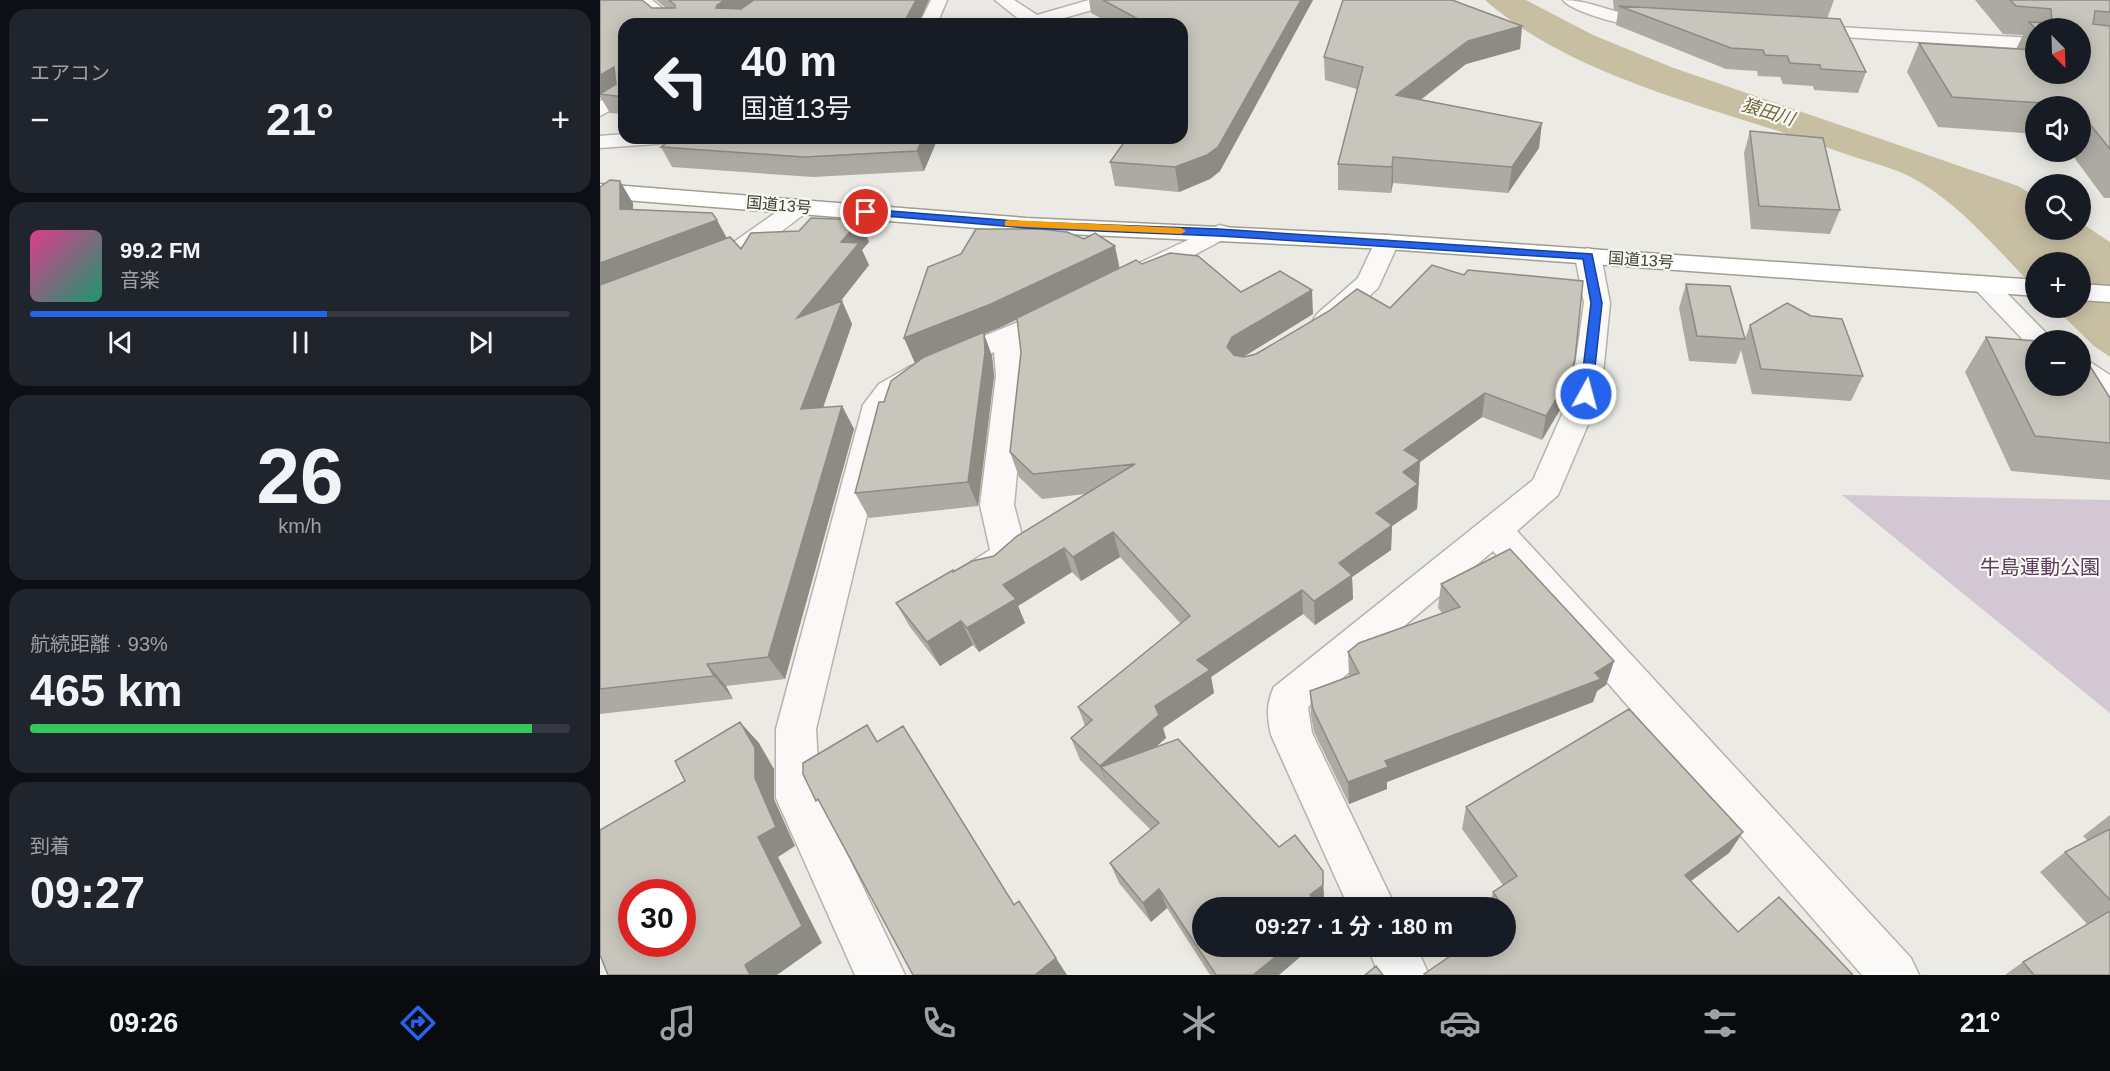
<!DOCTYPE html>
<html lang="ja">
<head>
<meta charset="utf-8">
<style>
  :root { --surface:#171b24; --page:#20242c; --text:#f1f3f6; --muted:#9ea1a6; --line:#363941; --accent:#2563eb }
  body { margin:0; font-family:Arial,"Noto Sans JP",sans-serif; background:var(--page); color:var(--text); height:100vh; display:flex; flex-direction:column; font-size:22px; white-space:nowrap }
  * { box-sizing:border-box; margin:0 }
  p { font-size:20px; color:var(--muted) }
  .icon { flex:none; width:33px; height:33px; fill:none; stroke:currentColor; stroke-width:2; stroke-linecap:round; stroke-linejoin:round }
  .map { position:relative; flex:1; overflow:hidden }
  .panel { display:flex; flex-direction:column; gap:9px; padding:9px; background:#0d0f14; width:600px }
  .panel>* { flex:none }
  .top-card { position:absolute; left:18px; top:18px; width:570px; height:126px; border-radius:18px; box-shadow:0 3px 15px #0003; background:#171b24; color:var(--text); overflow:hidden }
  .needle { width:39px; rotate:157deg }
  .tools { position:absolute; left:1425px; top:18px; display:grid; gap:12px }
  .tools a { display:grid; place-items:center; width:66px; height:66px; border-radius:50%; background:var(--surface); box-shadow:0 3px 15px #0003; font-size:30px }
  .speed { position:absolute; left:18px; top:879px; display:flex; gap:12px; font-size:30px; font-weight:700; text-align:center }
  .speed>* { display:grid; place-content:center; width:78px; height:78px; border-radius:50%; background:var(--surface); box-shadow:0 3px 15px #0003; line-height:1 }
  .speed .limit { border:9px solid #d22; background:#fff; color:#111 }
  .pin { position:absolute; display:grid; place-items:center; width:51px; height:51px; color:#fff; margin:-26px; border:3px solid #fff; border-radius:50%; box-shadow:0 2px 6px #0007 }
  .me { position:absolute; width:66px; margin:-33px; rotate:7deg; stroke-linejoin:round; filter:drop-shadow(0 0 4px #0008) }
  .turn { display:flex; align-items:center; gap:21px; height:126px; padding:0 24px; font-size:27px }
  .turn .icon { width:78px; height:78px; stroke-width:2.5 }
  .turn b { display:block; font-size:42px; line-height:51px }
  .big { font-size:45px; font-weight:700; line-height:1.1 }
  .panel .widget { flex:1; display:flex; flex-direction:column; justify-content:center; gap:9px; min-width:0; padding:0 21px; border-radius:18px; background:var(--page) }
  .panel .dial { align-items:center; gap:0 }
  .dial b { font-size:78px; line-height:1 }
  .song { display:flex; align-items:center; gap:18px }
  .cover { width:72px; height:72px; border-radius:9px; background:linear-gradient(135deg,hsl(330 70% 55%),hsl(160 70% 35%)) }
  .played { height:6px; border-radius:3px; background:linear-gradient(90deg,var(--accent) 55%,var(--line) 55%) }
  .keys { display:flex; justify-content:space-around; direction:ltr }
  .heat { display:flex; justify-content:space-between; align-items:center; font-size:33px; direction:ltr }
  .charge { height:9px; border-radius:4px; background:linear-gradient(90deg,#34c759 93%,var(--line) 0) }
  .trip { position:absolute; left:592px; top:897px; width:324px; height:60px; border-radius:30px; background:var(--surface); box-shadow:0 3px 15px #0003; font-weight:700; line-height:60px; text-align:center }
  .tabs { display:flex; height:96px; justify-content:space-around; align-items:center; background:#090b0e; color:var(--muted) }
  .tabs .icon { width:42px; height:42px }
  .tabs .current { color:var(--accent) }
  .tabs b { font-size:27px; color:var(--text) }
  main { display:flex; flex:1; min-height:0 }
  .map>svg:first-child { display:block }
  .green { fill:#d4c7d4 }
  .water { fill:#c8bfa3 }
  .lines { fill:none; stroke-linecap:round; stroke-linejoin:round }
  .minor-casing { stroke:#b5b4aa; stroke-width:3 }
  .highway-casing { stroke:#a19e8d; stroke-width:3 }
  .minor { fill:#faf9f7; fill-rule:evenodd }
  .highway { fill:#fff; fill-rule:evenodd }
  .wall { fill:#acaaa2; fill-rule:evenodd }
  .shaded-wall { fill:#8c8b84 }
  .building { fill:#c8c6bc; stroke:#8c8b84; stroke-width:1.5; fill-rule:evenodd }
  .route { fill:#2563eb; stroke:#184099; stroke-width:1.5 }
  .slow { fill:#f59e0b }
  .labels { text-anchor:middle; dominant-baseline:central; stroke-width:4.5; stroke-linejoin:round; paint-order:stroke }
  .far-street-label { font-size:16px; fill:#42402d; stroke:#f8f8f4 }
  .far-water-label { font-size:18px; font-style:italic; fill:#73683b; stroke:#f8f8f4 }
  .park-label { font-size:20px; fill:#5d3c5b; stroke:#f8f8f4 }
</style>
</head>
<body>
<main>
<section class="panel">
<div class="widget"><p>エアコン</p>
<div class="heat"><a>−</a><b class="big">21°</b><a>+</a></div>
</div>
<div class="widget">
<div class="song"><i class="cover"></i><div><b>99.2 FM</b><p>音楽</p></div></div>
<div class="played"></div>
<div class="keys"><svg class="icon" aria-label="previous" viewBox="0 0 24 24"><path d="M18 5L8 12l10 7zM5 5v14"/></svg><svg class="icon" aria-label="pause" viewBox="0 0 24 24"><path d="M8 5v14M16 5v14"/></svg><svg class="icon" aria-label="next" viewBox="0 0 24 24"><path d="M6 5l10 7-10 7zM19 5v14"/></svg></div>
</div>
<div class="widget dial"><b>26</b><p>km/h</p></div>
<div class="widget"><p>航続距離 · 93%</p><b class="big">465 km</b><div class="charge"></div></div>
<div class="widget"><p>到着</p><b class="big">09:27</b></div>
</section>
<div class="map">
<svg width="1510" height="975" viewBox="0 0 1510 975">
  <rect width="100%" height="100%" fill="#ebeae5"/>
  <!-- green -->
  <path class="green" d="M 1242,495 L 1510,500 L 1510,713 Z"/>
  <!-- water -->
  <path class="water" d="M 885,0 L 926,0 L 993,35 L 1071,67 L 1418,186 L 1435,196 L 1436,230 L 1480,230 L 1481,223 L 1510,242 L 1510,357 L 1494,346 L 1455,308 L 1480,308 L 1480,262 L 1436,262 L 1435,288 C 1399,252 1363,207 1318,181 C 1295,167 1263,161 1237,151 C 1123,109 977,81 885,0 Z"/>
  <g class="lines">
    <defs>
      <path id="minor" d="M 33,0 L 52,0 L 82,24 L 62,24 Z
        M 331,0 L 347,0 L 337,24 L 319,24 Z
        M 395,0 L 414,0 L 437,15 L 489,0 L 515,0 L 513,4 L 443,24 L 415,24 L 420,20 Z
        M 963,0 C 989,0 1009,12 1035,15 C 1046,16 1064,13 1071,22 C 1059,37 974,15 963,0 Z
        M 1201,25 L 1436,38 L 1436,49 L 1195,34 L 1192,30 Z
        M 24,88 L 24,103 L 0,116 L 0,101 Z
        M 24,134 L 24,138 L 66,138 L 63,143 L 55,144 L 0,148 L 0,136 Z
        M 200,199 L 208,201 L 212,206 L 208,211 C 182,231 124,279 90,270 L 86,265 L 90,260 L 131,244 L 192,201 Z
        M 619,225 L 628,227 L 631,232 L 628,237 L 547,280 L 538,282 L 529,280 L 525,274 L 529,268 Z
        M 787,235 L 796,237 L 799,242 L 778,288 L 737,326 L 727,328 L 717,326 L 713,320 L 717,314 L 758,278 L 775,242 L 778,237 Z
        M 988,248 L 997,251 L 1001,256 L 1010,303 L 1001,394 L 958,495 L 917,531 L 1311,958 L 1319,975 L 1262,975 L 893,551 L 708,707 L 712,733 L 796,908 L 749,908 L 671,735 C 667,717 666,704 674,687 L 933,480 L 971,394 L 984,303 L 975,256 L 979,251 Z
        M 1384,277 L 1393,279 L 1453,340 L 1436,340 L 1436,348 L 1429,346 L 1371,285 L 1375,279 Z
        M 459,305 L 469,307 L 473,313 L 469,319 L 421,340 L 426,376 L 414,505 L 427,555 C 416,574 393,589 371,582 L 366,572 L 371,562 L 390,550 L 380,505 L 396,376 L 394,352 C 361,367 316,379 293,407 L 216,729 L 220,797 L 305,975 L 255,975 L 176,798 L 176,729 L 263,405 L 279,384 L 309,367 Z
        M 1480,360 L 1490,362 L 1510,375 L 1510,399 L 1499,396 L 1480,383 Z
        M 767,946 L 816,946 L 829,975 L 779,975 Z"/>
      <path id="highway" d="M 0,184 L 426,218 L 787,235 L 1436,280 L 1436,296 L 787,249 L 426,232 L 0,198 Z
        M 1480,284 L 1510,286 L 1510,302 L 1480,300 Z"/>
    </defs>
    <!-- minor casing -->
    <use href="#minor" class="minor-casing"/>
    <!-- highway casing -->
    <use href="#highway" class="highway-casing"/>
    <!-- minor -->
    <use href="#minor" class="minor"/>
    <!-- highway -->
    <use href="#highway" class="highway"/>
  </g>
  <!-- wall -->
  <path class="wall" d="M 0,0 L 52,8 L 66,8 L 56,0 L 329,0 L 318,24 L 24,24 L 24,114 L 10,113 L 1,98 L 0,98 Z
    M 489,0 L 713,0 L 620,171 L 610,179 L 579,192 L 515,186 L 510,162 L 582,138 L 582,24 L 512,24 L 491,13 Z
    M 1013,0 L 1234,0 L 1227,19 L 1266,72 L 1258,93 L 1214,90 L 1213,86 L 1183,84 L 1180,77 L 1158,76 L 1157,71 L 1126,69 L 1016,25 L 1018,11 L 1014,10 Z
    M 1375,0 L 1510,0 L 1510,198 L 1504,198 L 1470,152 L 1480,152 L 1480,106 L 1436,106 L 1436,134 L 1338,127 L 1307,72 L 1319,43 L 1416,49 L 1423,35 L 1403,34 ZM 1436,28 L 1480,74 L 1436,74 Z
    M 922,26 L 920,49 L 866,64 L 821,100 L 939,148 L 908,193 L 793,183 L 791,193 L 738,190 L 738,164 L 757,89 L 725,80 L 724,57 Z
    M 1150,131 L 1240,210 L 1230,234 L 1151,229 L 1144,153 Z
    M 60,138 L 338,138 L 324,171 L 213,177 L 72,167 L 61,147 L 64,145 Z
    M 0,187 L 33,203 L 33,210 L 127,238 L 141,249 L 269,242 L 262,250 L 269,265 L 240,302 L 242,301 L 252,324 L 223,408 L 242,406 L 254,429 L 185,679 L 126,686 L 133,699 L 0,714 Z
    M 542,264 L 713,314 L 643,357 L 656,354 L 790,308 L 975,359 L 970,384 L 964,403 L 942,440 L 882,417 L 820,462 L 817,509 L 792,526 L 791,550 L 752,577 L 753,599 L 715,625 L 703,614 L 611,677 L 614,693 L 563,728 L 566,738 L 555,747 L 679,847 L 724,891 L 724,905 L 603,908 L 679,975 L 610,975 L 567,908 L 551,922 L 519,883 L 510,863 L 551,830 L 480,760 L 471,738 L 485,726 L 478,707 L 581,624 L 520,557 L 481,581 L 472,572 L 418,606 L 425,623 L 379,652 L 373,645 L 340,666 L 310,627 L 296,603 L 353,570 L 354,572 L 394,556 L 485,494 L 442,499 L 419,477 L 410,452 L 421,352 L 417,319 L 384,334 L 392,356 L 394,376 L 378,506 L 269,518 L 255,493 L 284,402 L 318,361 L 315,363 L 304,338 L 520,268 Z
    M 1086,284 L 1145,339 L 1136,364 L 1089,361 L 1079,308 Z
    M 1150,325 L 1263,376 L 1251,401 L 1152,394 L 1141,350 Z
    M 1386,337 L 1510,398 L 1510,480 L 1411,471 L 1365,372 Z
    M 841,584 L 1014,661 L 1006,685 L 997,691 L 993,702 L 787,782 L 787,789 L 749,804 L 714,732 L 711,715 L 710,691 L 749,677 L 748,652 L 843,614 L 838,608 Z
    M 866,807 L 1143,832 L 1129,853 L 1091,881 L 1138,932 L 906,946 L 906,908 L 889,908 L 893,892 L 903,885 L 862,829 Z
    M 1510,815 L 1510,975 L 1405,975 L 1423,962 L 1487,924 L 1440,872 L 1465,852 L 1488,841 L 1483,836 Z"/>
  <!-- shaded-wall -->
  <path class="shaded-wall" d="M 125,0 L 158,0 L 124,24 L 116,8 L 117,5 Z
    M 316,0 L 329,0 L 318,24 L 303,24 Z
    M 701,0 L 713,0 L 620,171 L 610,179 L 579,192 L 575,167 Z
    M 922,26 L 920,49 L 866,64 L 795,119 L 796,95 L 868,41 Z
    M 14,67 L 24,85 L 0,94 L 0,75 Z
    M 942,123 L 939,148 L 908,193 L 912,167 Z
    M 323,138 L 338,138 L 324,171 L 317,151 Z
    M 793,157 L 793,183 L 791,193 L 792,167 Z
    M 20,181 L 33,203 L 33,231 L 20,209 Z
    M 117,220 L 129,242 L 0,292 L 0,263 Z
    M 260,220 L 269,242 L 262,250 L 269,265 L 209,341 L 197,318 L 241,242 Z
    M 515,246 L 520,270 L 399,328 L 384,334 L 392,356 L 394,376 L 378,506 L 368,482 L 384,334 L 315,363 L 304,338 Z
    M 712,290 L 713,314 L 635,362 L 627,347 L 632,337 Z
    M 242,301 L 252,324 L 214,433 L 201,409 Z
    M 975,359 L 970,384 L 964,403 L 942,440 L 946,416 Z
    M 885,393 L 882,417 L 820,462 L 817,509 L 792,526 L 791,550 L 752,577 L 753,599 L 715,625 L 714,601 L 739,563 L 776,513 L 804,450 Z
    M 242,406 L 254,429 L 185,679 L 168,657 Z
    M 513,532 L 520,557 L 481,581 L 473,557 Z
    M 464,548 L 472,572 L 418,606 L 425,623 L 379,652 L 367,628 L 403,585 Z
    M 702,590 L 703,614 L 611,677 L 614,693 L 563,728 L 566,738 L 516,782 L 501,767 L 509,788 L 500,766 L 597,660 Z
    M 361,621 L 373,645 L 340,666 L 327,642 Z
    M 1014,661 L 1006,685 L 997,691 L 993,702 L 787,782 L 787,789 L 749,804 L 748,782 L 785,761 L 995,673 Z
    M 107,664 L 126,686 L 133,699 L 114,676 Z
    M 140,722 L 159,743 L 174,769 L 174,799 L 195,846 L 178,857 L 222,943 L 177,975 L 150,975 L 145,965 L 158,837 L 155,778 Z
    M 303,726 L 318,749 L 426,924 L 414,905 Z
    M 1143,832 L 1129,853 L 1073,894 L 1085,875 Z
    M 723,871 L 724,905 L 721,908 L 711,908 L 710,895 Z
    M 559,889 L 567,908 L 551,922 L 543,903 Z
    M 689,946 L 713,946 L 679,975 L 653,975 Z
    M 456,958 L 467,975 L 435,975 Z"/>
  <!-- building -->
  <path class="building" d="M 0,0 L 42,0 L 52,8 L 75,8 L 75,5 L 69,0 L 125,0 L 117,5 L 116,8 L 141,9 L 154,0 L 316,0 L 303,24 L 24,24 L 24,97 L 0,94 L 16,84 L 14,67 L 0,75 Z
    M 503,0 L 701,0 L 618,147 L 607,155 L 575,167 L 510,162 L 527,138 L 582,138 L 582,24 L 547,24 Z
    M 743,0 L 852,0 L 922,26 L 868,41 L 796,95 L 942,123 L 912,167 L 793,157 L 792,167 L 738,164 L 763,67 L 724,57 Z
    M 1410,0 L 1510,0 L 1510,12 L 1495,11 L 1493,24 L 1510,26 L 1510,149 L 1480,112 L 1480,106 L 1476,106 L 1474,105 L 1352,97 L 1319,43 L 1436,50 L 1436,74 L 1480,74 L 1480,28 L 1436,29 L 1429,22 L 1452,23 L 1451,9 L 1416,6 Z
    M 1019,6 L 1240,19 L 1266,72 L 1221,69 L 1220,65 L 1190,63 L 1187,56 L 1165,55 L 1163,50 L 1131,48 Z
    M 1150,131 L 1223,138 L 1240,210 L 1159,206 Z
    M 74,138 L 323,138 L 317,151 L 204,157 L 61,147 Z
    M 10,180 L 20,181 L 20,209 L 112,213 L 117,220 L 0,263 L 0,187 Z
    M 211,218 L 260,220 L 241,242 L 259,243 L 197,318 L 242,301 L 201,409 L 242,406 L 168,657 L 107,664 L 114,676 L 0,689 L 0,285 L 130,237 L 141,249 L 151,233 L 199,231 Z
    M 376,229 L 440,229 L 467,232 L 484,239 L 495,233 L 515,246 L 391,304 L 304,338 L 328,267 L 361,254 Z
    M 570,253 L 598,256 L 641,292 L 680,271 L 712,290 L 632,337 L 627,347 L 634,355 L 644,357 L 656,354 L 729,311 L 757,289 L 790,308 L 832,265 L 864,275 L 868,270 L 983,281 L 975,359 L 969,379 L 946,416 L 885,393 L 804,450 L 820,460 L 803,472 L 818,484 L 776,513 L 792,525 L 739,563 L 752,575 L 714,601 L 702,590 L 597,660 L 610,670 L 555,706 L 559,715 L 500,766 L 471,738 L 492,720 L 478,707 L 590,616 L 513,532 L 473,557 L 464,548 L 403,585 L 416,599 L 367,628 L 361,621 L 327,642 L 296,603 L 353,570 L 353,572 L 372,561 L 394,556 L 417,536 L 535,464 L 433,474 L 410,452 L 421,352 L 417,318 L 536,260 L 542,264 Z
    M 1086,284 L 1130,286 L 1145,339 L 1097,336 Z
    M 1187,303 L 1211,316 L 1242,319 L 1263,376 L 1161,369 L 1150,325 Z
    M 384,332 L 385,352 L 368,482 L 255,493 L 279,402 L 284,402 L 291,381 L 324,357 Z
    M 1386,337 L 1436,341 L 1436,386 L 1480,386 L 1480,350 L 1510,398 L 1510,443 L 1435,436 Z
    M 910,549 L 1014,661 L 995,673 L 1001,679 L 785,761 L 788,767 L 748,782 L 713,709 L 710,691 L 759,673 L 748,652 L 759,643 L 860,607 L 841,584 Z
    M 1029,709 L 1143,832 L 1085,875 L 1138,932 L 1179,897 L 1253,975 L 825,975 L 824,974 L 865,946 L 906,946 L 906,919 L 911,916 L 906,910 L 906,908 L 904,908 L 893,892 L 917,876 L 866,807 Z
    M 140,722 L 155,748 L 155,778 L 176,827 L 158,837 L 202,926 L 145,965 L 150,975 L 8,975 L 0,955 L 0,830 L 85,781 L 75,761 ZM 32,892 L 82,892 L 82,944 L 32,944 Z
    M 267,725 L 277,742 L 303,726 L 414,905 L 419,901 L 456,958 L 435,975 L 313,975 L 218,799 L 216,801 L 203,774 L 203,763 Z
    M 578,739 L 679,847 L 695,835 L 723,871 L 723,885 L 710,895 L 719,908 L 603,908 L 603,946 L 689,946 L 653,975 L 616,975 L 559,889 L 543,903 L 510,863 L 559,823 L 501,767 Z
    M 1510,829 L 1510,900 L 1465,852 Z
    M 1510,911 L 1510,975 L 1434,975 L 1423,962 Z
    M 776,966 L 783,975 L 765,975 Z"/>
  <!-- route -->
  <path class="route" d="M 266,209 L 426,222 L 619,229 L 992,254 L 1002,303 L 992,394 L 986,398 L 980,394 L 991,303 L 983,259 L 619,236 L 426,228 L 262,214 L 262,210 Z"/>
  <!-- slow -->
  <path class="slow" d="M 408,220 L 581,228 L 586,231 L 581,234 L 405,226 L 405,221 Z"/>
  <g class="labels">
    <!-- far-street labels -->
    <g class="far-street-label">
      <text transform="translate(179 205) rotate(5)">国道13号</text>
      <text transform="translate(1041 260) rotate(4)">国道13号</text>
    </g>
    <!-- far-water labels -->
    <g class="far-water-label">
      <text transform="translate(1168 112) rotate(17)">猿田川</text>
    </g>
    <!-- park labels -->
    <g class="park-label">
      <text x="1440" y="567">牛島運動公園</text>
    </g>
  </g>
</svg>
<div class="tools">
<a><svg class="needle" viewBox="-14 -14 28 28"><path d="M0-13l5 13h-10z" fill="#e53935"/><path d="M0 13l5-13h-10z" fill="#9ea1a6"/></svg></a>
<a><svg class="icon" aria-label="sound" viewBox="0 0 24 24"><path d="M4 9h4l5-4v14l-5-4H4zM17 9q2 3 0 6"/></svg></a>
<a><svg class="icon" aria-label="search" viewBox="0 0 24 24"><circle cx="10" cy="10" r="6"/><path d="M15 15l6 6"/></svg></a>
<a>+</a>
<a>−</a>
</div>
<div class="speed"><div class="limit">30</div></div>
<div class="pin" style="left:266px;top:212px;background:#d93025"><svg class="icon" aria-label="arrive" viewBox="0 0 24 24"><path d="M6 21V4h12l-3 4 3 4H6"/></svg></div>
<svg class="me" style="left:986px;top:394px" viewBox="-20 -20 40 40"><circle r="17" fill="#2563eb" stroke="#fff" stroke-width="3"/><path d="M0-11L8 9 0 5-8 9z" fill="#fff"/></svg>
<div class="trip">09:27 · 1 分 · 180 m</div>
<div class="top-card">
<div class="turn"><svg class="icon" aria-label="left" viewBox="0 0 24 24"><path d="M17 20v-9H6M10 6l-5 5 5 5"/></svg><div><b>40 m</b>国道13号</div></div>
</div>
</div>
</main>
<nav class="tabs">
<b>09:26</b>
<svg class="icon current" aria-label="directions" viewBox="0 0 24 24"><path d="M12 3l9 9-9 9-9-9zM9 14v-3h6M13 9l2 2-2 2"/></svg>
<svg class="icon" aria-label="music" viewBox="0 0 24 24"><path d="M9 18V5l10-2v13"/><circle cx="6" cy="18" r="3"/><circle cx="16" cy="16" r="3"/></svg>
<svg class="icon" aria-label="phone" viewBox="0 0 24 24"><path d="M5 4h4l2 5-3 2q2 4 5 5l2-3 5 2v4C11 20 4 13 5 4z"/></svg>
<svg class="icon" aria-label="climate" viewBox="0 0 24 24"><path d="M12 3v18M4 7l16 10M4 17L20 7"/></svg>
<svg class="icon" aria-label="car" viewBox="0 0 24 24"><path d="M5 17H2v-5l4-1 3-4h7l3 4 3 1v5h-3M9 17h6M6 11h13"/><circle cx="7" cy="17" r="2"/><circle cx="17" cy="17" r="2"/></svg>
<svg class="icon" aria-label="filters" viewBox="0 0 24 24"><path d="M4 7h16M4 17h16"/><circle cx="9" cy="7" r="2"/><circle cx="15" cy="17" r="2"/></svg>
<b>21°</b>
</nav>
</body>
</html>
